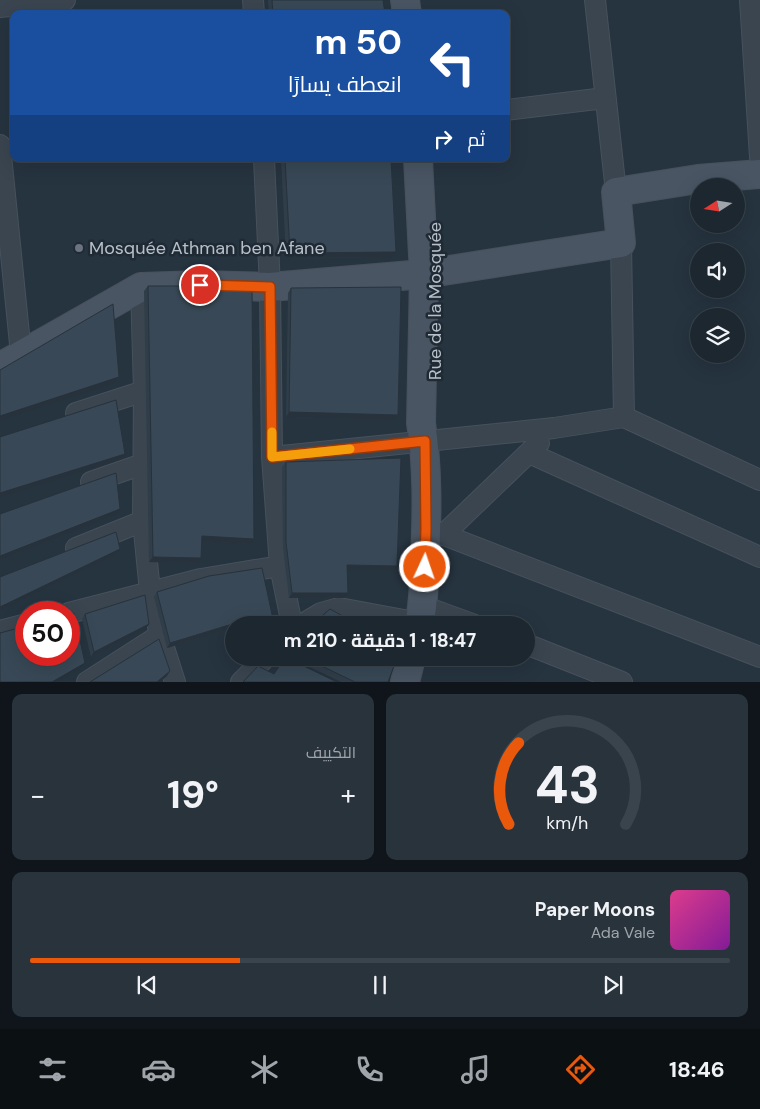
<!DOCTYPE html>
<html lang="ar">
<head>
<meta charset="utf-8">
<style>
  :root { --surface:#1c2730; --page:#29333c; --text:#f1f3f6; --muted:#a0a5ab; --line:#3a444c; --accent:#ea580c }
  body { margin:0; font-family:"DM Sans",Cairo,sans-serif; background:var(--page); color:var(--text); direction:rtl; height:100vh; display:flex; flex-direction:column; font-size:19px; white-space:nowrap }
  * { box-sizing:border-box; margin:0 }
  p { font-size:16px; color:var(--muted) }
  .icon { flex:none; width:28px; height:28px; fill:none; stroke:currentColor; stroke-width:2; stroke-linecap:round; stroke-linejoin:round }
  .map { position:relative; height:682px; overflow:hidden; direction:ltr }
  .side { display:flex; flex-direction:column; gap:12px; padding:12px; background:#0f151a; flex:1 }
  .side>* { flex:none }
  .banner { position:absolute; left:10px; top:10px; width:500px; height:152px; border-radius:10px; box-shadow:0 5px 20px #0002,0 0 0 1px var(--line); direction:rtl; background:#1a4fa0; color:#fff; overflow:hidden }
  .needle { width:32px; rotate:258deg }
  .tools { position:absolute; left:690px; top:178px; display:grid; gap:10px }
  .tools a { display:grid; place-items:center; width:55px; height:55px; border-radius:50%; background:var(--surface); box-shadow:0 5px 20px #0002,0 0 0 1px var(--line); font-size:25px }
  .speed { position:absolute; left:15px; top:601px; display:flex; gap:10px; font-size:25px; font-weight:700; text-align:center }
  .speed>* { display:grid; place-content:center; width:65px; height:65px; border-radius:50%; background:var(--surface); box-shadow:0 5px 20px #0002,0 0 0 1px var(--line); line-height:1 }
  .speed .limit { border:8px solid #d22; background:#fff; color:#111 }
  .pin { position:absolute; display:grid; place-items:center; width:42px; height:42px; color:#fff; margin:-21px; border:2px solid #fff; border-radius:50%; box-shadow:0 1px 5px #0007 }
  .me { position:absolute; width:55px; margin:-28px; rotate:3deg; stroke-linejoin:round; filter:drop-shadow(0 0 4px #0008) }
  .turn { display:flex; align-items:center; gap:18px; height:105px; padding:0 25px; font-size:22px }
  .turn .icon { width:65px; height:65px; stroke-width:2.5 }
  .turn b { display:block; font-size:35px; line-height:42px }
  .then { display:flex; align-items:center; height:48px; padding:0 25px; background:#0003; gap:10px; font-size:19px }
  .big { font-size:38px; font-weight:700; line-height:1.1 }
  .side .widget { flex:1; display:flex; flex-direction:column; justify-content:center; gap:8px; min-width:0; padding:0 18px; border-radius:10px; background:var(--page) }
  .side .dial { align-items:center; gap:0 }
  .dial svg { height:130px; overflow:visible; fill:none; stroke:var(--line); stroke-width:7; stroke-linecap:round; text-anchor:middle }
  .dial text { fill:var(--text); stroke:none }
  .song { display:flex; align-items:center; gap:15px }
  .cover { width:60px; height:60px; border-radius:8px; background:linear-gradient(135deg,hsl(330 70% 55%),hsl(290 70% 35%)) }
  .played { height:5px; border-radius:2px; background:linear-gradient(90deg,var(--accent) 30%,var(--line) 30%) }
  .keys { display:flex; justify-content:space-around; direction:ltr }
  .heat { display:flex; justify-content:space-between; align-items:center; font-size:28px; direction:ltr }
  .side .tiles { flex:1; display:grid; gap:12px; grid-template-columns:1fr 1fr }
  .widget:last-child { grid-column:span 2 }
  .trip { position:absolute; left:225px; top:616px; width:310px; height:50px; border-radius:25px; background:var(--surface); box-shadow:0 5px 20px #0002,0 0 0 1px var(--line); font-weight:700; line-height:50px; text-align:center; direction:rtl }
  .menu { display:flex; height:80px; justify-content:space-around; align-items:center; background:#0b1013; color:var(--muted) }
  .menu .icon { width:35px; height:35px }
  .menu .on { color:var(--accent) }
  .menu b { font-size:22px; color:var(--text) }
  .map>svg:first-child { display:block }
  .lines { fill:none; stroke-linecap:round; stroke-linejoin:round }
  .street-casing { stroke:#47515c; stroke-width:22 }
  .secondary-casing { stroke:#47515c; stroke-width:30 }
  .street { stroke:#3a4550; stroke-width:20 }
  .secondary { stroke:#495563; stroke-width:28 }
  .wall { fill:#303e4a }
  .shaded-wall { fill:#27323c }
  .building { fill:#384856; stroke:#27323c }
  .route-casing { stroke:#983908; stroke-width:12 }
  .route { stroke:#ea580c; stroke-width:9 }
  .slow { stroke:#f59e0b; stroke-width:9 }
  .worship-dot { fill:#6b7280; stroke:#1f2a35; stroke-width:2 }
  .labels { text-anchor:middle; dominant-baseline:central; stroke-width:5; stroke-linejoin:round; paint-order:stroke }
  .poi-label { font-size:18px; fill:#b7c0ca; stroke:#1f2a35; text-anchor:start }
  .street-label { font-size:18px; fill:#b7c0ca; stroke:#1f2a35 }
</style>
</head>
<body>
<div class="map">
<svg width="760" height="682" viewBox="0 0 760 682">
  <rect width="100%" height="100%" fill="#263440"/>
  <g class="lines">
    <defs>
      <path id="street" d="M 253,0 L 254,14
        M 595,0 L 616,192
        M 750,0 L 760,157
        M 0,7 L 65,0
        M 506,110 L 605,98
        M 0,145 L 21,354
        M 264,159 L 270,287 L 272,457 L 280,566 L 292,625
        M 141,287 L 144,391 L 143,521 L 150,592 L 160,635 L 175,682
        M 76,413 L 144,391
        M 624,417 L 760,480
        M 529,453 L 760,557
        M 272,457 L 554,428 L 624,417 L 621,243
        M 91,482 L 143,464
        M 426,528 L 760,657
        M 443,535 L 539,443
        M 76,548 L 143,521
        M 423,606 L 475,625
        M 69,613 L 201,579 L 280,566
        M 301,625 L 321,613 L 339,608 L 420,623
        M 0,631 L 26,624
        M 526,644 L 622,682
        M 87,682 L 160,635
        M 241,682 L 265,658"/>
      <path id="secondary" d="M 405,0 L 407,14
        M 418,159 L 424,274 L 421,423 C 428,468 427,514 425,559 C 424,581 424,603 419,625
        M 0,367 L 141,287 L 200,285 L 270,287 L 424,274 L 621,243 L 616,192 L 698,179 L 760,174
        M 405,682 L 411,658"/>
    </defs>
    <!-- street casing -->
    <use href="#street" class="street-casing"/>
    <!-- secondary casing -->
    <use href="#secondary" class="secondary-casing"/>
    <!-- street -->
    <use href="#street" class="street"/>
    <!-- secondary -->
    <use href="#secondary" class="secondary"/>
  </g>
  <!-- wall -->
  <path class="wall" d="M 268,0 L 383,0 L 385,14 L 269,14 Z
    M 281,159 L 391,159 L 396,252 L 393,257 L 286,258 Z
    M 148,286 L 250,544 L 202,541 L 198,563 L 149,562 L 144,291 Z
    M 291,288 L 394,420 L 286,417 L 288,293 Z
    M 286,462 L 393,571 L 347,570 L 344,598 L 289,598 L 283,548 L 282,467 Z
    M 157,592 L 273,619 L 270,624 L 261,625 L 234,625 L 234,629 L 226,630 L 167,648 L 154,597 Z
    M 85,614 L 146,629 L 91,657 L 82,619 Z
    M 291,658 L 397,658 L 388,682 L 341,682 Z"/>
  <!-- shaded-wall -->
  <path class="shaded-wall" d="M 396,252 L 393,257 L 286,258 L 290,253 Z
    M 119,377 L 116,382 L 0,420 L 0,416 Z
    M 289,412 L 398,415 L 394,420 L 286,417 Z
    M 125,454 L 121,459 L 0,497 L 0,493 Z
    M 120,509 L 117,514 L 0,559 L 0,556 Z
    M 202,536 L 254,539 L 250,544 L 198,541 Z
    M 120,549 L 116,554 L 0,610 L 0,607 Z
    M 153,557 L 201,558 L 198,563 L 149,562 Z
    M 347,565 L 397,566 L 393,571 L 343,570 Z
    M 292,593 L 348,593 L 344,598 L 289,598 Z
    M 273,619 L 270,624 L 261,625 L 234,625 L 234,629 L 226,630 L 167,648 L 170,643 L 229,625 Z
    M 149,624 L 146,629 L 91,657 L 94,652 Z
    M 85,663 L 81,668 L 57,682 L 52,682 Z
    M 170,671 L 167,676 L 160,682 L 157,682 Z"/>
  <!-- building -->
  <path class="building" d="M 272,0 L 383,0 L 385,14 L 273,14 Z
    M 285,159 L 391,159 L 396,252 L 290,253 Z
    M 148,286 L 252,286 L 254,539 L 202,536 L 201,558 L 153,557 Z
    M 401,287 L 398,415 L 289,412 L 291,288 Z
    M 113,304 L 119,377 L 0,416 L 0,370 Z
    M 116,400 L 125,454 L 0,493 L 0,437 Z
    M 401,458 L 397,566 L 347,565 L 348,593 L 292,593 L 286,542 L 286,462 Z
    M 116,473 L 120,509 L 0,556 L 0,514 Z
    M 116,532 L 120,549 L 0,607 L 0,577 Z
    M 262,568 L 273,619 L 229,625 L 170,643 L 157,592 L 209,576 Z
    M 145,595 L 149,624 L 94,652 L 85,614 Z
    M 330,609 L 359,625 L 311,625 Z
    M 74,613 L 85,663 L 52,682 L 0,682 L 0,633 L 26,626 L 26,655 L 69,655 L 69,614 Z
    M 159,639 L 170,671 L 157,682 L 90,682 Z
    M 285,658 L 287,658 L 337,682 L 243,682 L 258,666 L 274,674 Z
    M 305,658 L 397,658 L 388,682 L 355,682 Z"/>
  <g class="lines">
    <defs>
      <path id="route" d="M 200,285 L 270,287 L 272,457 L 425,441 L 426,528 L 425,567"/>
    </defs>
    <!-- route casing -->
    <use href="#route" class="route-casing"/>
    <!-- route -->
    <use href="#route" class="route"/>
    <!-- slow -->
    <path class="slow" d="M 272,432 L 272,457 L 350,449"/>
  </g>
  <!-- markers -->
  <circle class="worship-dot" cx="79" cy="248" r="5"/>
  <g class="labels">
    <!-- poi labels -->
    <g class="poi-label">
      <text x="89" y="248">Mosquée Athman ben Afane</text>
    </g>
    <!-- street labels -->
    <g class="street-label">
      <text transform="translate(435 301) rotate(-90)">Rue de la Mosquée</text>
    </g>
  </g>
</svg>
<div class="tools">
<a><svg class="needle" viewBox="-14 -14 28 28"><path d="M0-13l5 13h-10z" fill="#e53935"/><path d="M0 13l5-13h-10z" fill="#a0a5ab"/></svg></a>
<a><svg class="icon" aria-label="sound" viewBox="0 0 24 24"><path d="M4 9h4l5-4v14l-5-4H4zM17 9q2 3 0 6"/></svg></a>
<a><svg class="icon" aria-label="layers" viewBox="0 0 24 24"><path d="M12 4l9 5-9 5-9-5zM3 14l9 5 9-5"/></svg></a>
</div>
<div class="speed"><div class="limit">50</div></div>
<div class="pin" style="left:200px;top:285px;background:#d93025"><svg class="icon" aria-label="arrive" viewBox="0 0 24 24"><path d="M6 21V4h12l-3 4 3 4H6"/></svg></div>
<svg class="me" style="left:425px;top:567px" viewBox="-20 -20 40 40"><circle r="17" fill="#ea580c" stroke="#fff" stroke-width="3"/><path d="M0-11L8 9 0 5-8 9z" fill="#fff"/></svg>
<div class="trip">18:47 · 1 دقيقة · 210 m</div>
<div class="banner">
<div class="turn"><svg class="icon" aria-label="left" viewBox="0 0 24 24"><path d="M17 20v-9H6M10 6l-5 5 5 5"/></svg><div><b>50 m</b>انعطف يسارًا</div></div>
<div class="then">ثم<svg class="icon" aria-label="right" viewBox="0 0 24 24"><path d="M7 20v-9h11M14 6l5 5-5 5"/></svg></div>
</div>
</div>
<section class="side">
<div class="tiles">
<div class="widget dial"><svg viewBox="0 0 100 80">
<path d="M14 69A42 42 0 1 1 86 69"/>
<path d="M14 69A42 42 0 0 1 20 19" stroke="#ea580c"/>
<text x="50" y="56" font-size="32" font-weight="700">43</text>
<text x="50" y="72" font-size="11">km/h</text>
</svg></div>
<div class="widget"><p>التكييف</p>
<div class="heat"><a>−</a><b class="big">19°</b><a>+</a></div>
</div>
<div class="widget">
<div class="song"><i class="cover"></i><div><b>Paper Moons</b><p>Ada Vale</p></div></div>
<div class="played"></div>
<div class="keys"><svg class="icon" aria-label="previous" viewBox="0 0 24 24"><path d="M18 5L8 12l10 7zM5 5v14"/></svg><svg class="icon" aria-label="pause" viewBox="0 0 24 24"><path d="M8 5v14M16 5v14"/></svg><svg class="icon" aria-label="next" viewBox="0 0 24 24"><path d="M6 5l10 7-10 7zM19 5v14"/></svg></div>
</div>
</div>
</section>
<nav class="menu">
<b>18:46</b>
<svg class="icon on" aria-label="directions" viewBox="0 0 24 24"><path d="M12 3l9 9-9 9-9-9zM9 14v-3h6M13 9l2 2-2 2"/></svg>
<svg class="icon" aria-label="music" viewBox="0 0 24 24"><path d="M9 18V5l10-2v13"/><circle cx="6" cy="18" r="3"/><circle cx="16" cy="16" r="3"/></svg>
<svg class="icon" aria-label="phone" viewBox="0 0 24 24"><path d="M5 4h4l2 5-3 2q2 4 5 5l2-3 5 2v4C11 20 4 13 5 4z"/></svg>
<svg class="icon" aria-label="climate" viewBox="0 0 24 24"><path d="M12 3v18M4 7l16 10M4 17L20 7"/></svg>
<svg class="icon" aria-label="car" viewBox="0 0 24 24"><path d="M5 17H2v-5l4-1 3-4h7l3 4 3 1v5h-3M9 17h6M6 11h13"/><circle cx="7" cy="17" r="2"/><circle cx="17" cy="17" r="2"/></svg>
<svg class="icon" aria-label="filters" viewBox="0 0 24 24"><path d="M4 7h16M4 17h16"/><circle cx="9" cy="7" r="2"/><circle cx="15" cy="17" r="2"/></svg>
</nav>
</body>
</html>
